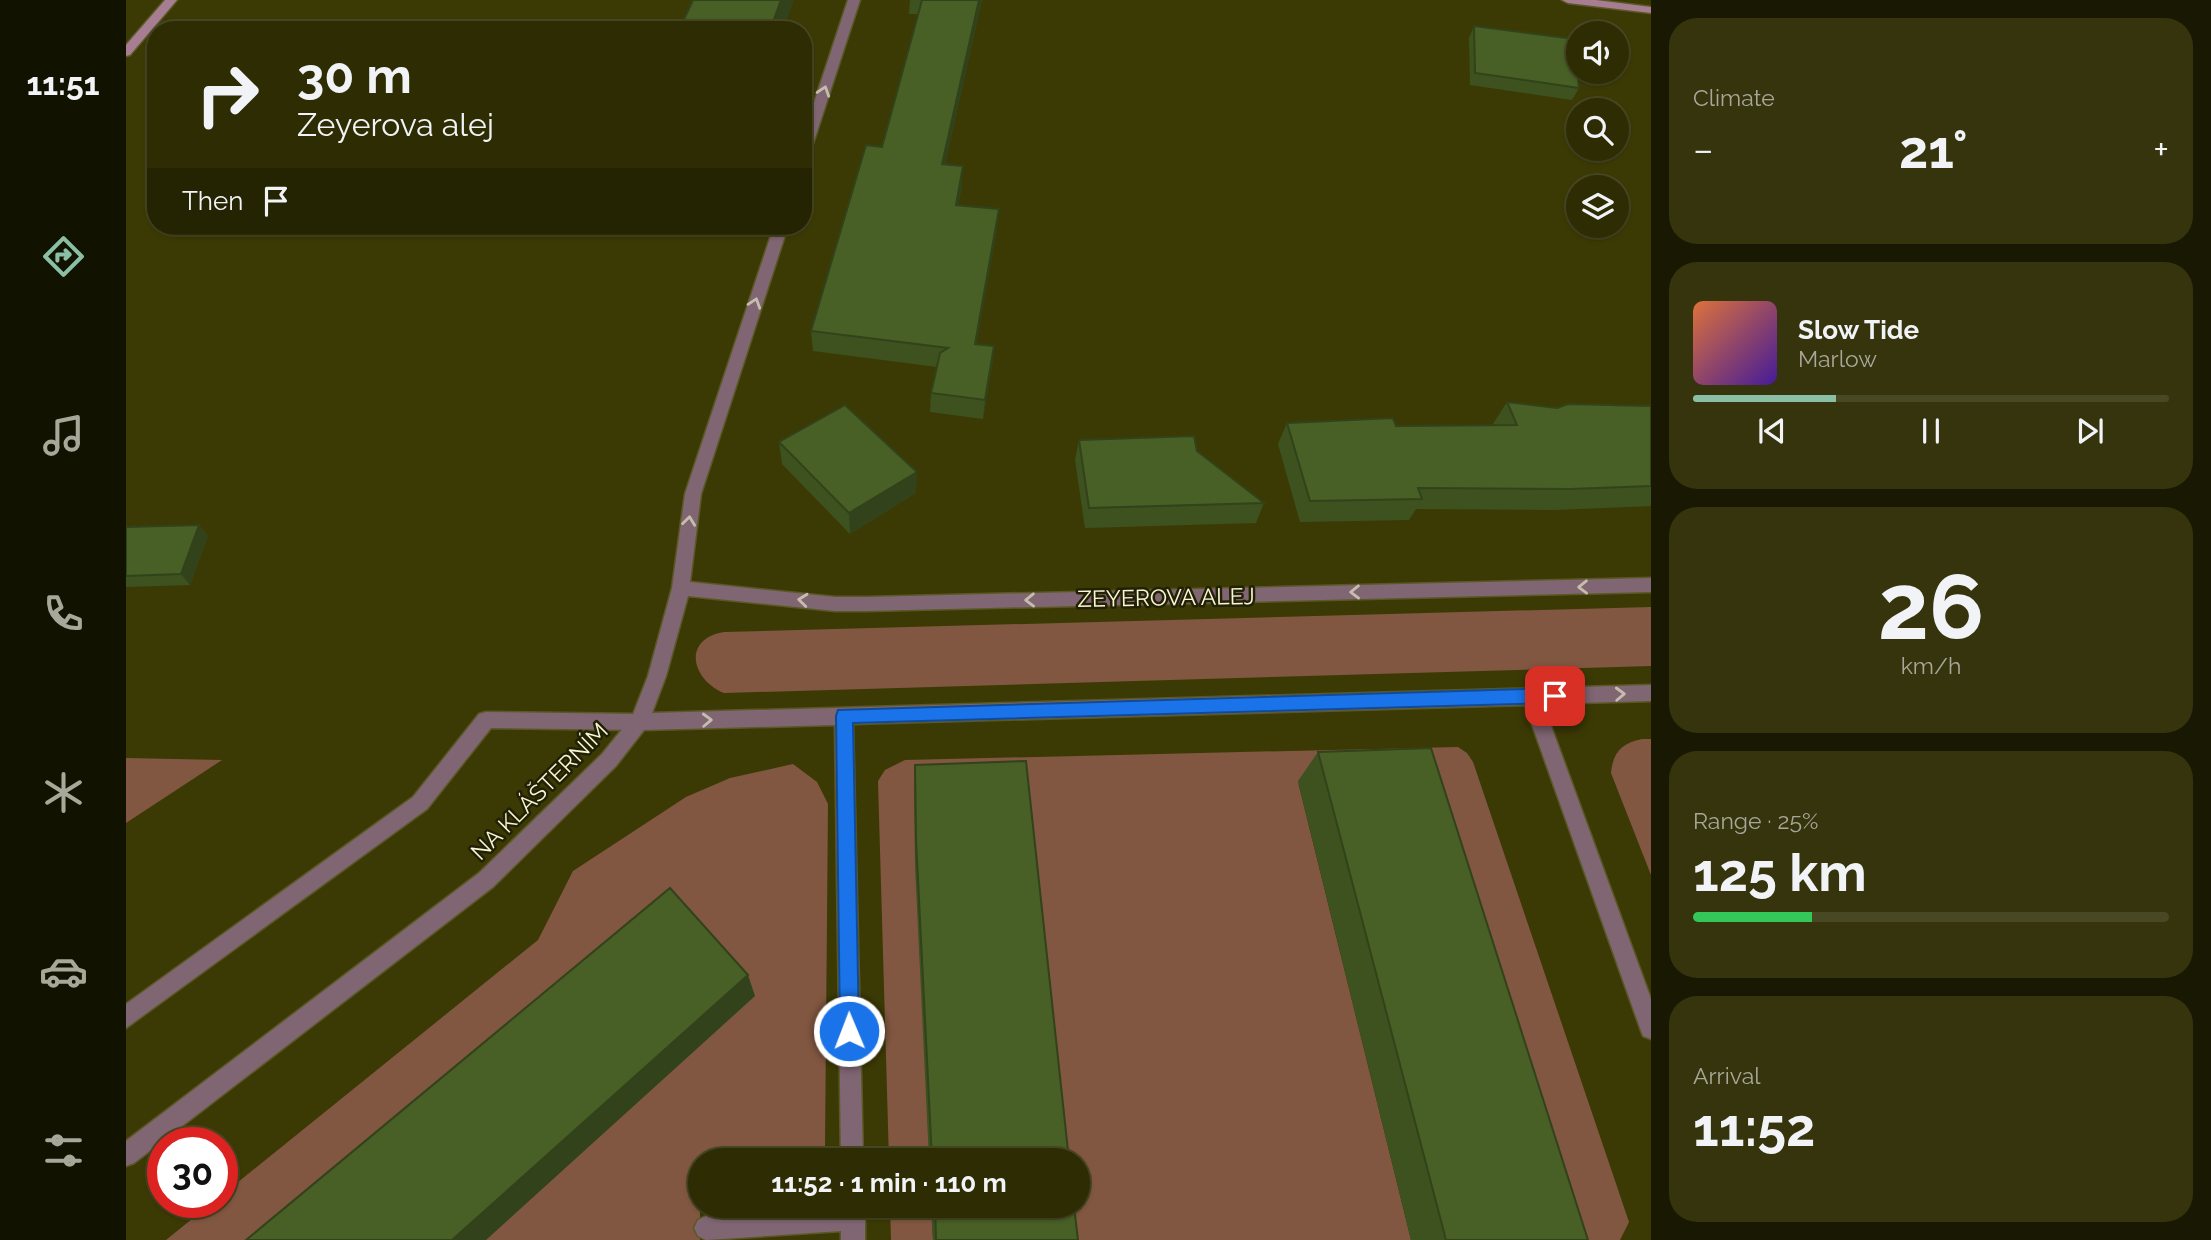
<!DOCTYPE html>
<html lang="en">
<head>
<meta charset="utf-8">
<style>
  :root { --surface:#2d2c03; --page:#35340d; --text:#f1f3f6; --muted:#a7a79a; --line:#484825; --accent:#8abfa5 }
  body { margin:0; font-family:Raleway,sans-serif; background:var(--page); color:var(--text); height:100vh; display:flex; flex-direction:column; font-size:26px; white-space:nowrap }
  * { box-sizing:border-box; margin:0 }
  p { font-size:23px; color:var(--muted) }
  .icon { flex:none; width:38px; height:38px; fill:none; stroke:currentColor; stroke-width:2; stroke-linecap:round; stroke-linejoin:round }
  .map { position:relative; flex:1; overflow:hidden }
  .drawer { display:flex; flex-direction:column; gap:18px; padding:18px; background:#191802; width:560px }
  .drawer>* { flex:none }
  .hud { position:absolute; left:21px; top:21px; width:665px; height:214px; border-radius:28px; box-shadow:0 2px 5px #0004,0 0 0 2px var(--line); background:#2d2c03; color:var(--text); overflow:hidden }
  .tools { position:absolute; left:1440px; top:21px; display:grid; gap:14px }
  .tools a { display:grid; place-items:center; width:63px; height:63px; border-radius:50%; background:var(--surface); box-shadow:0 2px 5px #0004,0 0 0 2px var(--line); font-size:35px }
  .speed { position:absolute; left:21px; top:1127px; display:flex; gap:14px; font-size:35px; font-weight:700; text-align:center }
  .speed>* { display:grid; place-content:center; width:91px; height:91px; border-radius:50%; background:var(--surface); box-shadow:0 2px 5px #0004,0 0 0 2px var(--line); line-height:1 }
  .speed .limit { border:10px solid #d22; background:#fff; color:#111 }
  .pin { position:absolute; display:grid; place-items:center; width:60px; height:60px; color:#fff; margin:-30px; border-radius:14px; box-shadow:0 4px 10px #0006 }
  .me { position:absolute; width:77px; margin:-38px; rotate:359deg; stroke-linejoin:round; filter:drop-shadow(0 0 5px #0008) }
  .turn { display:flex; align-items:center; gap:24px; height:147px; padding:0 35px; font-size:32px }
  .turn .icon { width:91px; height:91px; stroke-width:2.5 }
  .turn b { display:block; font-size:49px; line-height:60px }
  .then { display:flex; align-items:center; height:66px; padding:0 35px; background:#0003; gap:14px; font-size:26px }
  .big { font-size:52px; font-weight:700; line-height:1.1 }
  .drawer .tile { flex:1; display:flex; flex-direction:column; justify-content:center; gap:10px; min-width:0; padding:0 24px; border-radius:28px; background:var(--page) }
  .drawer .dial { align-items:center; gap:0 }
  .dial b { font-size:91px; line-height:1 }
  .song { display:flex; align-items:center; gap:21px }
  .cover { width:84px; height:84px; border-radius:10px; background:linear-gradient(135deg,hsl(20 70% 55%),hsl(260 70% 35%)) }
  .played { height:7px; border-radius:4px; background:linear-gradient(90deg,var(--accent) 30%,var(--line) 30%) }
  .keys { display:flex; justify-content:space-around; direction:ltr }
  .heat { display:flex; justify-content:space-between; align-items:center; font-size:38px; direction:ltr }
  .charge { height:10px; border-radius:5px; background:linear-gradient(90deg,#34c759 25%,var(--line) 0) }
  .trip { position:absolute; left:562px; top:1148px; width:402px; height:70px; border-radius:35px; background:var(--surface); box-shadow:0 2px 5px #0004,0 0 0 2px var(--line); font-weight:700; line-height:70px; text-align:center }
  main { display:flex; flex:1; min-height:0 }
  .tabs { display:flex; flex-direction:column; width:126px; justify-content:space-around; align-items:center; background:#121201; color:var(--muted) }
  .tabs .icon { width:49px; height:49px }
  .tabs .current { color:var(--accent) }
  .tabs b { font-size:32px; color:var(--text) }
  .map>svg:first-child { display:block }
  .green { fill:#825741 }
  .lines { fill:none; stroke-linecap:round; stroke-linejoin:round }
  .lane-casing { stroke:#5a5825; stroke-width:3 }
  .street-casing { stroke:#5a5825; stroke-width:3 }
  .secondary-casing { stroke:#5a5825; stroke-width:3 }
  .lane { fill:#806572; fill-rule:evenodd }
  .street { fill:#806572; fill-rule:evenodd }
  .secondary { fill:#a77d92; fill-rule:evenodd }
  .wall { fill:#3e5220 }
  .shaded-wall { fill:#32421a }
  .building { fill:#485f25; stroke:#32421a; stroke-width:2 }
  .oneway { stroke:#c7bdad }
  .route { fill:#1a73e8; stroke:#114b97; stroke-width:2 }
  .labels { text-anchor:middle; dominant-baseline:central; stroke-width:5; stroke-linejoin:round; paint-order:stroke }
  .street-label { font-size:23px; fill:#f7f7d5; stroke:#222005 }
</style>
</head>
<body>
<main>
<nav class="tabs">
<b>11:51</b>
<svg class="icon current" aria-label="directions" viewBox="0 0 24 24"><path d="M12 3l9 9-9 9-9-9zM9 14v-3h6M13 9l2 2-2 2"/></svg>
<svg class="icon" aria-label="music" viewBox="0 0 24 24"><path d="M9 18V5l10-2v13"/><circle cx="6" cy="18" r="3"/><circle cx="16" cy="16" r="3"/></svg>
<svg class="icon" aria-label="phone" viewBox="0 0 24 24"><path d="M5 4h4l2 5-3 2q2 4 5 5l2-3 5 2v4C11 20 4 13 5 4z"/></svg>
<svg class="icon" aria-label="climate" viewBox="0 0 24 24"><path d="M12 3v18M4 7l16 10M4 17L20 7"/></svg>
<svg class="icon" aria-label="car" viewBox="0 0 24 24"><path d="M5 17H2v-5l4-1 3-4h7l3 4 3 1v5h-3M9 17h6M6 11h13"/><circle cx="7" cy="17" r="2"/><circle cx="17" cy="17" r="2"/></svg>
<svg class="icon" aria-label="filters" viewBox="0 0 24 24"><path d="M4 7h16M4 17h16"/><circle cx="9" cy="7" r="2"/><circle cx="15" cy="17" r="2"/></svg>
</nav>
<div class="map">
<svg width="1525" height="1240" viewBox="0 0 1525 1240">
  <rect width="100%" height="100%" fill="#3c3a04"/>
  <!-- green -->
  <path class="green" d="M 1525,607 L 1525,666 L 598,693 C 565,679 556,639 598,632 Z
    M 1516,739 L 1525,739 L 1525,875 L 1485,773 C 1487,752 1496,743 1516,739 Z
    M 1332,747 L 1341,753 L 1347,762 L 1503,1222 L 1494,1240 L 1418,1240 L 1172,782 L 1285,1240 L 940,1240 L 937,1206 L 952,1206 L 952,1160 L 763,1160 L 752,781 L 759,770 L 779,760 Z
    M 0,758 L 96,760 L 0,823 Z
    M 667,764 L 691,782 L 702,804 L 699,1146 L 693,1160 L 574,1160 L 574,1240 L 40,1240 L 87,1202 L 96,1202 L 96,1195 L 412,940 L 447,871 L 560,797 L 604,778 Z
    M 764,1206 L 805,1206 L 807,1240 L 765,1240 Z"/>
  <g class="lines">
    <defs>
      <path id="lane" d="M 360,712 L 513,714 L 520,716 L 522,722 L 520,728 L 513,730 L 365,728 L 301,809 L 0,1028 L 0,1004 L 287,797 L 353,714 Z"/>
      <path id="street" d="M 722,0 L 734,0 L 683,156 L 677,160 L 677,136 Z
        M 648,226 L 662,226 L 575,494 L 564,582 L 709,597 L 741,597 L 1525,578 L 1525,592 L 741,611 L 709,611 L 562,596 L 540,676 L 526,713 L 1525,685 L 1525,701 L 1417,704 L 1525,999 L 1525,1039 L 1517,1036 L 1514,1028 L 1399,705 L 727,724 L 737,1160 L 715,1160 L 709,725 L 518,730 L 490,766 L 367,887 L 8,1163 L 0,1166 L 0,1141 L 353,873 L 476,754 L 506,717 L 522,676 L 546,588 L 559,494 Z
        M 715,1206 L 739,1206 L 739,1240 L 715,1240 L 715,1231 L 580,1240 L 572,1236 L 568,1228 L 572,1220 L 580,1216 Z"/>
      <path id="secondary" d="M 39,0 L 51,0 L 4,55 L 0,56 L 0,45 Z
        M 1436,0 L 1470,0 L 1525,7 L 1525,13 L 1442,3 Z"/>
    </defs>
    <!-- lane casing -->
    <use href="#lane" class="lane-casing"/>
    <!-- street casing -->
    <use href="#street" class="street-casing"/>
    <!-- secondary casing -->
    <use href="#secondary" class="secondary-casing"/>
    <!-- lane -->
    <use href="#lane" class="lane"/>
    <!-- street -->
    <use href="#street" class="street"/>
    <!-- secondary -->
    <use href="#secondary" class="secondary"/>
  </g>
  <!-- wall -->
  <path class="wall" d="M 784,0 L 856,0 L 819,164 L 836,186 L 832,205 L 871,229 L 850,344 L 868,346 L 866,366 L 857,419 L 804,412 L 805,393 L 811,367 L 687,351 L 685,331 L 756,147 L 792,14 L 783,14 Z
    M 1348,26 L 1453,88 L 1446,100 L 1344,85 L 1343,38 Z
    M 1381,402 L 1431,408 L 1525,406 L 1525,506 L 1428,510 L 1290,509 L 1283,520 L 1174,522 L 1152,444 L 1161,423 L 1270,426 L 1368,425 L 1367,424 Z
    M 953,440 L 1071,451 L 1138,503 L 1130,523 L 959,528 L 949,460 Z
    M 653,442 L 790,493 L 724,534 L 656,464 Z
    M 73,525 L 82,536 L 64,585 L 0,587 L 0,527 Z
    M 1192,752 L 1462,1240 L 1285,1240 L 1172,781 Z
    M 789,765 L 943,1160 L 803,1160 L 789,866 L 788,794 Z
    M 805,1206 L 948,1206 L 952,1240 L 807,1240 Z"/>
  <!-- shaded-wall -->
  <path class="shaded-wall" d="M 655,0 L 668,0 L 657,30 L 644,30 Z
    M 853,0 L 856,0 L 815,184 L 816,164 Z
    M 837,166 L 836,186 L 829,225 L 830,205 Z
    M 873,209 L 871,229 L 847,364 L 849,344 Z
    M 868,346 L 866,366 L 857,419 L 859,400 Z
    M 791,472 L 790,493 L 724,534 L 723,513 Z
    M 73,525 L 82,536 L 64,585 L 55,574 Z
    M 622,975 L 629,996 L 360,1240 L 326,1240 Z"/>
  <!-- building -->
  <path class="building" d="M 567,0 L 655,0 L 644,30 L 553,30 Z
    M 796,0 L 853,0 L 816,164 L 837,166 L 830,205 L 873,209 L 849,344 L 868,346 L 859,400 L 805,393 L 814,353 L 822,348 L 685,331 L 740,145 L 756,147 Z
    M 1348,26 L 1448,39 L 1453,88 L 1349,73 Z
    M 1381,402 L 1431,408 L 1442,404 L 1525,406 L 1525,486 L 1445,489 L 1292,488 L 1296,499 L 1184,501 L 1161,423 L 1267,418 L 1270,426 L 1391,425 Z
    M 719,405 L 791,472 L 723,513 L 653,442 Z
    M 1068,436 L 1071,451 L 1138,503 L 963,508 L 953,440 Z
    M 73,525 L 55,574 L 0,576 L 0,527 Z
    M 1305,748 L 1462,1240 L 1320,1240 L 1192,752 Z
    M 900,761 L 943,1160 L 806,1160 L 790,840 L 789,765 Z
    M 544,888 L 622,975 L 326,1240 L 120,1240 Z
    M 809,1206 L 948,1206 L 952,1240 L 810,1240 Z"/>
  <!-- one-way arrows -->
  <defs><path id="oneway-chevron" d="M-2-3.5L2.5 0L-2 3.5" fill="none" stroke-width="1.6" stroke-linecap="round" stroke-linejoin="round" transform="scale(1.75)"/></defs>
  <g class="oneway">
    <use href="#oneway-chevron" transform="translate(698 91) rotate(-72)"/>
    <use href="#oneway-chevron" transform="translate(629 303) rotate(-72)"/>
    <use href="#oneway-chevron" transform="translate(563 521) rotate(-83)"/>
    <use href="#oneway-chevron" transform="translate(1457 587) rotate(179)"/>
    <use href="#oneway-chevron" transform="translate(1229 592) rotate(179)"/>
    <use href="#oneway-chevron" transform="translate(677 600) rotate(-174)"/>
    <use href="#oneway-chevron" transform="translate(904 600) rotate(179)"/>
    <use href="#oneway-chevron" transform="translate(1494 694) rotate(-2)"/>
    <use href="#oneway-chevron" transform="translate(581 720) rotate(-2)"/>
  </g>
  <!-- route -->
  <path class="route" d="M 1429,688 L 1435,690 L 1438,696 L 1435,701 L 1429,703 L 727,723 L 733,1031 L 730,1038 L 723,1040 L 717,1038 L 714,1031 L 710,716 L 712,710 Z"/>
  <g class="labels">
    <!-- street labels -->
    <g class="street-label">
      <text transform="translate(1040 597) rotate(-1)">ZEYEROVA ALEJ</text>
      <text transform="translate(413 791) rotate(-45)">NA KLÁŠTERNÍM</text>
    </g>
  </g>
</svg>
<div class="tools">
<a><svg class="icon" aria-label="sound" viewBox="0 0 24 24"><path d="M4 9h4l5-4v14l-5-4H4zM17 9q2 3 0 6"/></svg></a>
<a><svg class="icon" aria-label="search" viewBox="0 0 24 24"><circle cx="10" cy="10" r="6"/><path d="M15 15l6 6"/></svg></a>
<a><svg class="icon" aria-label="layers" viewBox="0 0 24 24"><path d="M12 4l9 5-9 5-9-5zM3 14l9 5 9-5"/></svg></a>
</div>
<div class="speed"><div class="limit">30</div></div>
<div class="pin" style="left:1429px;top:696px;background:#d93025"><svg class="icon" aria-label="arrive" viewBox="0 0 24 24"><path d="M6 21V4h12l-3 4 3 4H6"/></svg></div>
<svg class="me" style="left:723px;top:1031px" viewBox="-20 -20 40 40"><circle r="17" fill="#1a73e8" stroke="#fff" stroke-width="3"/><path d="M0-11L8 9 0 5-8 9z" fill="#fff"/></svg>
<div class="trip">11:52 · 1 min · 110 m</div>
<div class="hud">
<div class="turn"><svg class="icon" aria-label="right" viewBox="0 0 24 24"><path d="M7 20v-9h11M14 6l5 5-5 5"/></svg><div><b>30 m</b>Zeyerova alej</div></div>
<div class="then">Then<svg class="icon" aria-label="arrive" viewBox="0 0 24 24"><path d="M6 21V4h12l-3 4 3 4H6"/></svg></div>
</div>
</div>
<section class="drawer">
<div class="tile"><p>Climate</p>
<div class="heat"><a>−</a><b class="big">21°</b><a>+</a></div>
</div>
<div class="tile">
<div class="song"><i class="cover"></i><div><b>Slow Tide</b><p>Marlow</p></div></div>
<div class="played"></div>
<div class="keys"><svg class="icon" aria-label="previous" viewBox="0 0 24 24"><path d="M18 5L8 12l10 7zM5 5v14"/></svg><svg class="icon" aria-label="pause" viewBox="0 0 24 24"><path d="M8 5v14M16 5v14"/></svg><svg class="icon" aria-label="next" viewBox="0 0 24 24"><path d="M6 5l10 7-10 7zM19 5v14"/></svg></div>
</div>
<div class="tile dial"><b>26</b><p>km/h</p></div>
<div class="tile"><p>Range · 25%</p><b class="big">125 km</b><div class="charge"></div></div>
<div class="tile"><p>Arrival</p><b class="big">11:52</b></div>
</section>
</main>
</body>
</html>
